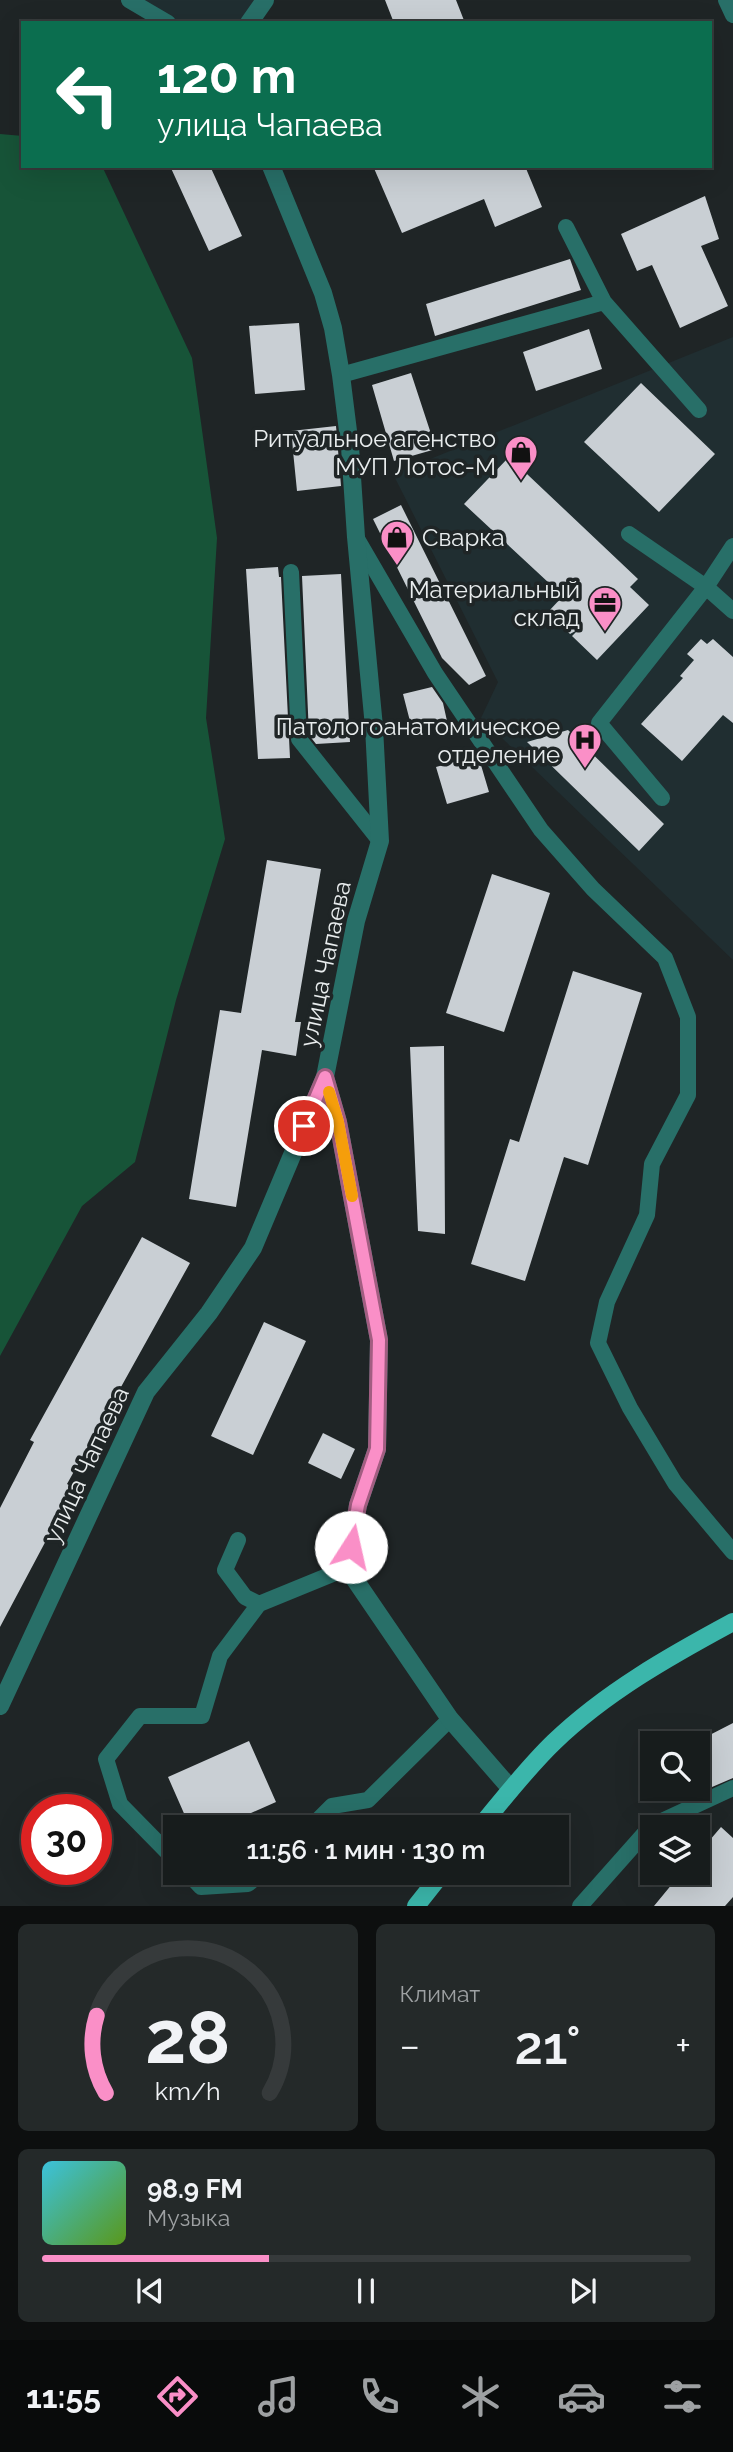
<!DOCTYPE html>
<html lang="ru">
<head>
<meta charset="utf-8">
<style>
  :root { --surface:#171c1c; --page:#242929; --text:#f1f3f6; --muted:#9ea1a3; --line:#363a3b; --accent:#fa8fc7 }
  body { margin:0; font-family:Raleway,sans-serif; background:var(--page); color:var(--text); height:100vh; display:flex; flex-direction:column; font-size:26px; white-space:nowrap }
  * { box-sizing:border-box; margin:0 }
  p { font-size:23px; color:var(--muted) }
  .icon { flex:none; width:38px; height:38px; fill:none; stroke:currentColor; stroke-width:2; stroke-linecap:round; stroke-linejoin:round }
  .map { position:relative; height:1906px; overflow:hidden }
  .side { display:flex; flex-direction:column; gap:18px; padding:18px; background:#0d0f0f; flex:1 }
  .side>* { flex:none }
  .hud { position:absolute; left:21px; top:21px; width:691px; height:147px; border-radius:0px; box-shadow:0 7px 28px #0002,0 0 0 2px var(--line); background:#0b6e4f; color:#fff; overflow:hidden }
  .buttons { position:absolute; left:640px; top:1731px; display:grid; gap:14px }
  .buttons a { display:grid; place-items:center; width:70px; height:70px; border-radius:0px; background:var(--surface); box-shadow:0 7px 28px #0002,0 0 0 2px var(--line); font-size:35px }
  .speed { position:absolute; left:21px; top:1794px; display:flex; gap:14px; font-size:35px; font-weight:700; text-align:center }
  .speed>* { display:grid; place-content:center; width:91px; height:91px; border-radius:50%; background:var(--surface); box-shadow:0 7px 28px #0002,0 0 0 2px var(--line); line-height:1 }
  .speed .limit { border:10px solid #d22; background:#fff; color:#111 }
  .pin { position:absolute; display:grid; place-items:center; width:60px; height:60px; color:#fff; margin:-30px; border:4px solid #fff; border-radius:50%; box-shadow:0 2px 7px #0007 }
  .me { position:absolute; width:77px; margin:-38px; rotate:10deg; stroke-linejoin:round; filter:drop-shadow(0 0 5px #0008) }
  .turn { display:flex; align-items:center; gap:24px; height:147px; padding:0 21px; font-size:32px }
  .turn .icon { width:91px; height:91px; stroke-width:2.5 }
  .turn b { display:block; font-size:49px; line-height:60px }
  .big { font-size:52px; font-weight:600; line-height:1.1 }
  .side .card { flex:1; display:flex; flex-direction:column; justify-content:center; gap:10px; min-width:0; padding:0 24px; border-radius:10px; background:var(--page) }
  .side .dial { align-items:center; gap:0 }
  .dial svg { height:182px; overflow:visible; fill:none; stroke:var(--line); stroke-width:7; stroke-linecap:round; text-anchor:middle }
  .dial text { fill:var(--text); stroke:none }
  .song { display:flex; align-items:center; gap:21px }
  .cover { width:84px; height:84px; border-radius:10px; background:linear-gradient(135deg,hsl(190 70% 55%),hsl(90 70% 35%)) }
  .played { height:7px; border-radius:4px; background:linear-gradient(90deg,var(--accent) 35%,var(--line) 35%) }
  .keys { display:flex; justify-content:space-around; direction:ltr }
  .heat { display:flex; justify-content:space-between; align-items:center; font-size:38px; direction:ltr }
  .side .tiles { flex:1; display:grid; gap:18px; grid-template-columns:1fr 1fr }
  .card:last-child { grid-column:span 2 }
  .trip { position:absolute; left:163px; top:1815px; width:406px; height:70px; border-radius:0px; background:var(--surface); box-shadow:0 7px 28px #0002,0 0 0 2px var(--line); font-weight:600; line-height:70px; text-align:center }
  .tabs { display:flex; height:112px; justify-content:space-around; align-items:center; background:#090b0b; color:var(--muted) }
  .tabs .icon { width:49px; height:49px }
  .tabs .active { color:var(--accent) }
  .tabs b { font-size:32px; color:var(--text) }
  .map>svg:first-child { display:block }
  .built { fill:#202e31 }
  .forest { fill:#175438 }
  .building { fill:#c9cfd4 }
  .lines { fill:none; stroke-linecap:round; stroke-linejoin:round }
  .lane { stroke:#286f68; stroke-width:16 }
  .street { stroke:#286f68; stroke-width:18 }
  .primary { stroke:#3bb6ab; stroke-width:18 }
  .route-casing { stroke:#a25d81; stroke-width:18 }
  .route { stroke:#fa8fc7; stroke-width:12 }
  .slow { stroke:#f59e0b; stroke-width:12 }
  .labels { text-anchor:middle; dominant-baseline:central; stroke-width:7; stroke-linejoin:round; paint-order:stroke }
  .poi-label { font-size:24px; fill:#e9edee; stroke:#1f2526; text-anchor:end }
  .street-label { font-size:24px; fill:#e9edee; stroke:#1f2526 }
</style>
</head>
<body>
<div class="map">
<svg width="733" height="1906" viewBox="0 0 733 1906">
  <rect width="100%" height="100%" fill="#1f2526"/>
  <!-- built -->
  <path class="built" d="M 129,0 L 265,0 L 249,23 L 168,23 Z
    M 733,337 L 733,960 L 481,718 L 498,682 L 393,474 Z"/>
  <!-- forest -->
  <path class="forest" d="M 0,134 L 23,136 L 23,166 L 102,166 L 192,358 L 217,538 L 206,718 L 225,839 L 176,1000 L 135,1162 L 82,1206 L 0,1356 Z"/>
  <!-- building -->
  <path class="building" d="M 385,0 L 456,0 L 465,23 L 394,23 Z
    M 170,166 L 210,166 L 242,236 L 209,251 Z
    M 373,166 L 525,166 L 542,207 L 495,227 L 484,199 L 402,233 Z
    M 705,196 L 719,239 L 701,246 L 728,306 L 680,328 L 652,265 L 637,271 L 621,234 Z
    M 570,259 L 581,290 L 435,336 L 426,304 Z
    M 299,323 L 305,390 L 255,394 L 249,326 Z
    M 589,329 L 602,369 L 536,391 L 523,352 Z
    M 411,373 L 436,449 L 394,461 L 372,385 Z
    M 641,383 L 715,454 L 659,512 L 584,442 Z
    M 336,426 L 341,486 L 297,491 L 291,431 Z
    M 509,457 L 638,579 L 630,587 L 649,605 L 597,660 L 572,636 L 579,629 L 570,634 L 548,612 L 563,596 L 464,504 Z
    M 401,505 L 486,676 L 469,685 L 442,658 L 373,519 Z
    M 278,567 L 279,577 L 281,577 L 290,758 L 258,759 L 246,569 Z
    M 341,574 L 350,742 L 316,744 L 309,735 L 302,576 Z
    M 701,639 L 707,644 L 713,639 L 733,657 L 733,723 L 723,715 L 682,761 L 641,724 L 683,678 L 680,676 L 694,660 L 687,654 Z
    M 432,687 L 443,703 L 447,721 L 412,729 L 403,694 Z
    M 568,730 L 664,824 L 639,851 L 527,742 Z
    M 478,755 L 489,792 L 447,804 L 436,767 Z
    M 267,860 L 321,869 L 295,1022 L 301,1022 L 296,1056 L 262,1050 L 236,1207 L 189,1199 L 220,1010 L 241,1013 Z
    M 492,874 L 550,893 L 504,1032 L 446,1013 Z
    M 573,971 L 642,993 L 588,1165 L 564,1157 L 525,1281 L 471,1264 L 510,1139 L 519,1142 Z
    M 444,1046 L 445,1234 L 418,1231 L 410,1047 Z
    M 142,1237 L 190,1263 L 67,1484 L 74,1488 L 0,1627 L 0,1508 L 34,1442 L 30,1440 Z
    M 264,1322 L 306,1341 L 253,1455 L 211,1436 Z
    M 323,1433 L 355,1449 L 341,1479 L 308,1463 Z
    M 733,1723 L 733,1778 L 698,1793 L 698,1741 Z
    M 249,1741 L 276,1802 L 251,1813 L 258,1827 L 190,1827 L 168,1777 Z
    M 721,1827 L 733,1838 L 733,1897 L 725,1906 L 654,1906 L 682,1872 L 698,1872 L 698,1854 Z"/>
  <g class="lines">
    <!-- lane -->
    <path class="lane" d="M 129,0 L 168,23
      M 726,0 L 733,15
      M 566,227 L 604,302
      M 341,375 L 604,302 L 699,410
      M 629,534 L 706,587 L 733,611
      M 356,537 L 435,673 L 541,830 L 593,889 L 665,958 L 688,1017 L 688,1095 L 652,1164 L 647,1215 L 607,1302 L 598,1343 L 630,1408 L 675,1483 L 733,1552
      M 291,572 L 299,739 L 380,841
      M 662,798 L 599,723 L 706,587 L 733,546
      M 238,1540 L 225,1570 L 245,1597 L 259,1604 L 347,1568
      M 311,1827 L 332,1806 L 368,1800 L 450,1719
      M 175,1860 L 120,1804 L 106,1759 L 140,1716 L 202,1716 L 220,1656 L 259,1604
      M 187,1872 L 201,1887 L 248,1884 L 262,1872
      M 580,1906 L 651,1826 L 733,1788"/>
    <!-- street -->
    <path class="street" d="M 249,23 L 265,0
      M 325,1077 L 338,1122 L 379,1340 L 377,1449 L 358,1505 L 347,1568 L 450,1719 L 511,1789
      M 0,1706 L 146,1392 L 209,1313 L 253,1248 L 325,1077 L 356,921 L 380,841 L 374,727 L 356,537 L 350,447 L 341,375 L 333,328 L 323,293 L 271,166"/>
    <!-- primary -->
    <path class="primary" d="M 480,1827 C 504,1798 527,1768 554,1742 C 606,1692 670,1656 733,1622
      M 416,1906 L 443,1872"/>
  </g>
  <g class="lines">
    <defs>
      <path id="route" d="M 304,1126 L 325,1077 L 338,1122 L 379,1340 L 377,1449 L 358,1505 L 351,1547"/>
    </defs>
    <!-- route casing -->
    <use href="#route" class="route-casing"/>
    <!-- route -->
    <use href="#route" class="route"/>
    <!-- slow -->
    <path class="slow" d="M 329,1092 L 338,1122 L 352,1196"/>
  </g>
  <!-- icons -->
  <defs>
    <symbol id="shop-pin" viewBox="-11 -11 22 30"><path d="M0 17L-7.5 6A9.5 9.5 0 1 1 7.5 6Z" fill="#fa8fc7" stroke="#1f2526"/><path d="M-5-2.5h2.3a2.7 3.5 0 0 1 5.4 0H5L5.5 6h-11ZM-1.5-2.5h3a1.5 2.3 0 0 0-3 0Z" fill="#111"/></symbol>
    <symbol id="office-pin" viewBox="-11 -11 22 30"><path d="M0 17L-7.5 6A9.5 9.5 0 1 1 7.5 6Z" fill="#fa8fc7" stroke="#1f2526"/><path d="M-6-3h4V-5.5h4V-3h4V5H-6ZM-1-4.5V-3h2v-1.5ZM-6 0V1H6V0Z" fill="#111"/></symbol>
    <symbol id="hospital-pin" viewBox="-11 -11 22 30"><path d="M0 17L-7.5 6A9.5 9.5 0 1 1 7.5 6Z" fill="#fa8fc7" stroke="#1f2526"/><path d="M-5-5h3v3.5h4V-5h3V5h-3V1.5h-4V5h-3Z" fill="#111"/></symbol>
  </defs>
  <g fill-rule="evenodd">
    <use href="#shop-pin" x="502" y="433" width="38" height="52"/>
    <use href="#shop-pin" x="378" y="518" width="38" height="52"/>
    <use href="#office-pin" x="586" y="584" width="38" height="52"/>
    <use href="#hospital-pin" x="566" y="721" width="38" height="52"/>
  </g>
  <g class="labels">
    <!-- poi labels -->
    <g class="poi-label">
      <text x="496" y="438">Ритуальное агенство<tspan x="496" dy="28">МУП Лотос-М</tspan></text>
      <text x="422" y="537" text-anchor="start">Сварка</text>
      <text x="580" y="589">Материальный<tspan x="580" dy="28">склад</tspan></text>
      <text x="560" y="726">Патологоанатомическое<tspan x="560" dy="28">отделение</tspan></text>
    </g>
    <!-- street labels -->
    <g class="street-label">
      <text transform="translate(325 964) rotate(-78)">улица Чапаева</text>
      <text transform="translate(86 1465) rotate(-65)">улица Чапаева</text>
    </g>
  </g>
</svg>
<div class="buttons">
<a><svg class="icon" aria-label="search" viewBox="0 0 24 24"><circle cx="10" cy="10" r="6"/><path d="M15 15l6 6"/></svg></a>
<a><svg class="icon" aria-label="layers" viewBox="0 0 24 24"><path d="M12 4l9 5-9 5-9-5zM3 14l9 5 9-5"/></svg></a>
</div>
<div class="speed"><div class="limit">30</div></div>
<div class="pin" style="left:304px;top:1126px;background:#d93025"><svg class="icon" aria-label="arrive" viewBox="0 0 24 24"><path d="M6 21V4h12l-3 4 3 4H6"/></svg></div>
<svg class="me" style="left:351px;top:1547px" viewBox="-20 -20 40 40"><circle r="19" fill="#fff"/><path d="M0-13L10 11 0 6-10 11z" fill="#fa8fc7"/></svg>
<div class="trip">11:56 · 1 мин · 130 m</div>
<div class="hud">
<div class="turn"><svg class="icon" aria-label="left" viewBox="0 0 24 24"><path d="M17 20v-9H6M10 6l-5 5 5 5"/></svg><div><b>120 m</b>улица Чапаева</div></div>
</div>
</div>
<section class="side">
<div class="tiles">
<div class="card dial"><svg viewBox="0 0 100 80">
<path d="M14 69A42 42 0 1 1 86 69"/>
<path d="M14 69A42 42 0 0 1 10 35" stroke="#fa8fc7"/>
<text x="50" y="56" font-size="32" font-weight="700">28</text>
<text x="50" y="72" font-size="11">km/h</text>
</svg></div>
<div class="card"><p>Климат</p>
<div class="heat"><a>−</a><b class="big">21°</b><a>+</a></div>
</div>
<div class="card">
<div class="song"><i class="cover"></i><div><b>98.9 FM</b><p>Музыка</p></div></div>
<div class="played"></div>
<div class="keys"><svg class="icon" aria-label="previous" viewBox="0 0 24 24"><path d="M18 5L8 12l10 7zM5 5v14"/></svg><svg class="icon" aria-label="pause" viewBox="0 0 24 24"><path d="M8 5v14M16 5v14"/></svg><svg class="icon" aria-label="next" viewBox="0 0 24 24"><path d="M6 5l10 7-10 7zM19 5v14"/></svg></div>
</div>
</div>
</section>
<nav class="tabs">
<b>11:55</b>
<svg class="icon active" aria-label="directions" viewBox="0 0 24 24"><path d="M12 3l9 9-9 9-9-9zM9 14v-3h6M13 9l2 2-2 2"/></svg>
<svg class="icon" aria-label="music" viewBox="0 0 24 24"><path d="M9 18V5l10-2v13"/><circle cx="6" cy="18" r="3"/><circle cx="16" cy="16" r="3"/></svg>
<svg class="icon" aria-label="phone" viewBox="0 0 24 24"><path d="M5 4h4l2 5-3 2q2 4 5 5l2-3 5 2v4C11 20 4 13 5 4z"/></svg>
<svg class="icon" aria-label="climate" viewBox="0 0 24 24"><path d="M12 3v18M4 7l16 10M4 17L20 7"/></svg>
<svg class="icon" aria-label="car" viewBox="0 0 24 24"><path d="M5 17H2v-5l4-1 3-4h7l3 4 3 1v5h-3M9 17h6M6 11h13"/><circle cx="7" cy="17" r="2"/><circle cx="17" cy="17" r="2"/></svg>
<svg class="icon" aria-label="filters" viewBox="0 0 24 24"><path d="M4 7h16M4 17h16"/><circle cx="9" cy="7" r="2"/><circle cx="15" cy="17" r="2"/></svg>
</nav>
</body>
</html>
